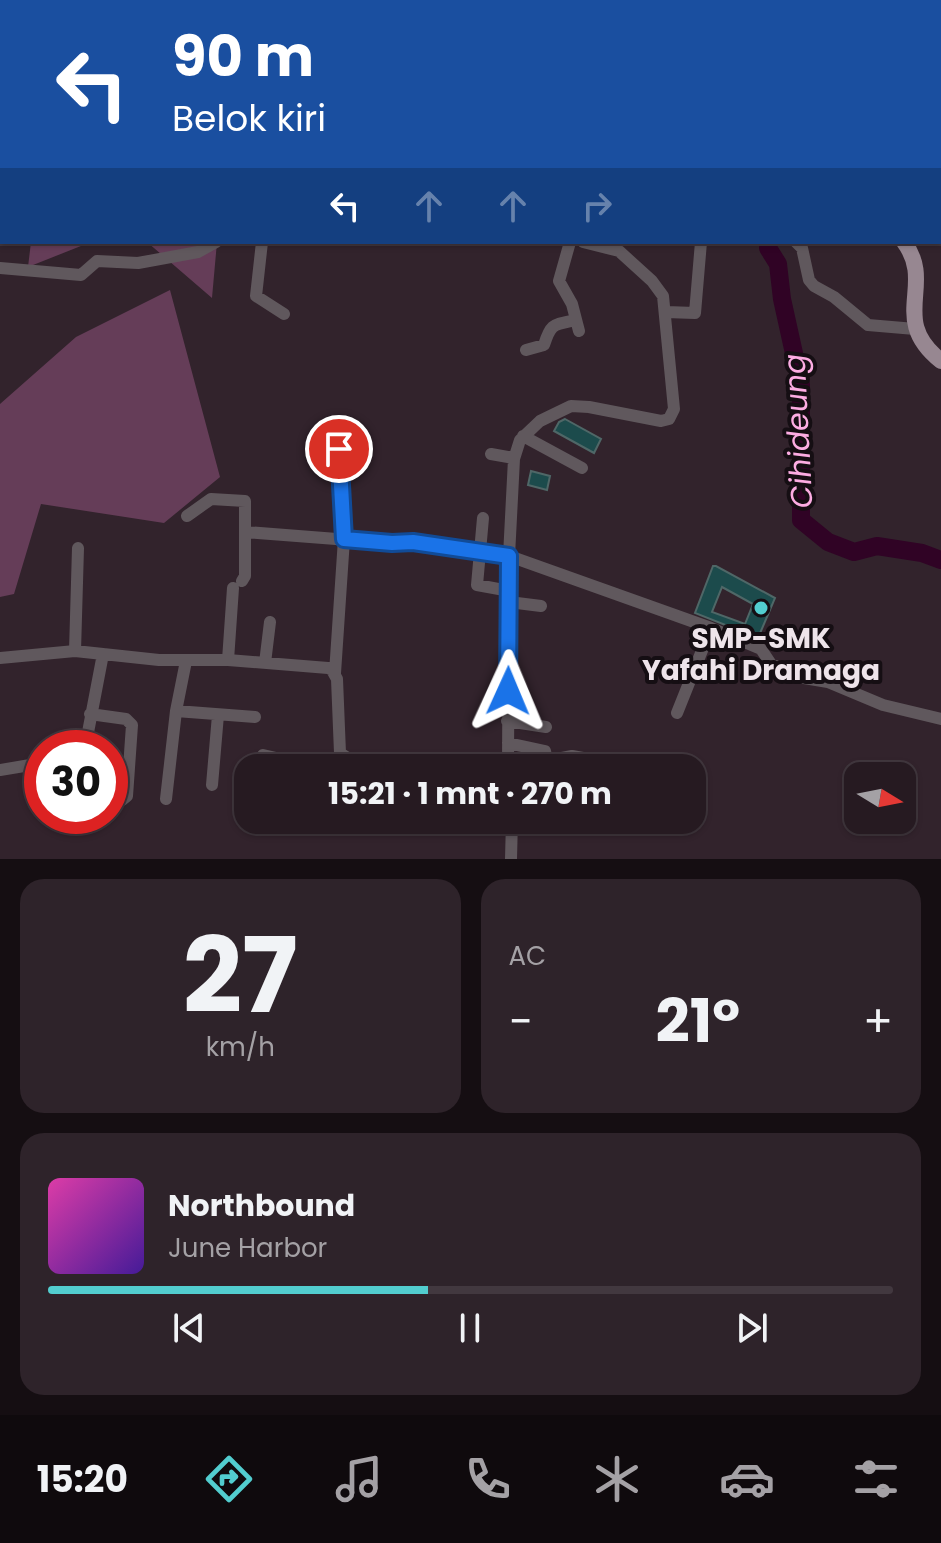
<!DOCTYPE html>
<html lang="id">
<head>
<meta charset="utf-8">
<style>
  :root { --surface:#261a21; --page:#2e232a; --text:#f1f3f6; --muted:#a4a1a5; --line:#42383f; --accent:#52cdcf }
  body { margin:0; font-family:Poppins,sans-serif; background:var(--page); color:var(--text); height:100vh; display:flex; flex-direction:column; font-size:30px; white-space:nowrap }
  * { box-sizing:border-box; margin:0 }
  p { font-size:26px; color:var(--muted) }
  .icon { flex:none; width:44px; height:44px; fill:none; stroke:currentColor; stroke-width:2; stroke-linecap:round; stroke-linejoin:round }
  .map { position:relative; height:859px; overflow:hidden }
  .sheet { display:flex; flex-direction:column; gap:20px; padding:20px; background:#150e12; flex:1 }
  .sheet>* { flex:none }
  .banner { position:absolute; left:0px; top:0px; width:942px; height:244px; box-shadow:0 2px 6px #0004,0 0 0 2px var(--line); background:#1a4fa0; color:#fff; overflow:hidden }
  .needle { width:52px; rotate:100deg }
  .tools { position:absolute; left:844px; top:762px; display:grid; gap:16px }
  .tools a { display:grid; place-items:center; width:72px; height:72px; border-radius:16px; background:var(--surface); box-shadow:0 2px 6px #0004,0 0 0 2px var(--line); font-size:40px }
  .speed { position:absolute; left:24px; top:730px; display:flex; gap:16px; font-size:40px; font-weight:700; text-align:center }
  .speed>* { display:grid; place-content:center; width:104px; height:104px; border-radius:50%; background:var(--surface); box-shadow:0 2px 6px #0004,0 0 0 2px var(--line); line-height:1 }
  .speed .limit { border:12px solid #d22; background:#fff; color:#111 }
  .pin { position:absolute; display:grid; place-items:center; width:68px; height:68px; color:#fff; margin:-34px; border:4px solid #fff; border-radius:50%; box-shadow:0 2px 8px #0007 }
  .me { position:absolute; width:88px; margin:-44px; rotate:1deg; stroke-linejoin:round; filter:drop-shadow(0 0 6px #0008) }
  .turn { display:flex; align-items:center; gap:28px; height:168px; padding:0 40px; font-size:36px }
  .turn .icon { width:104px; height:104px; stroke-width:2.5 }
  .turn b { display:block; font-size:56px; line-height:68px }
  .lanes { display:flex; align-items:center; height:76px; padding:0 40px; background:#0003; justify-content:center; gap:40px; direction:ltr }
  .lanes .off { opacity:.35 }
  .big { font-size:60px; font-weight:700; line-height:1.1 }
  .sheet .widget { flex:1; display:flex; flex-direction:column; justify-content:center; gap:12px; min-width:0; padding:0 28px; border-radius:24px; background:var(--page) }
  .sheet .dial { align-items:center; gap:0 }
  .dial b { font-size:104px; line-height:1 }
  .song { display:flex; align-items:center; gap:24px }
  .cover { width:96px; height:96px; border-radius:12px; background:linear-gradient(135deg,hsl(320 70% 55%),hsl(260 70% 35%)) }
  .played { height:8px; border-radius:4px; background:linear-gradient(90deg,var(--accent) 45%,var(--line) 45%) }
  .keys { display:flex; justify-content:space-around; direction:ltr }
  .heat { display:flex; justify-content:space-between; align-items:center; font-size:44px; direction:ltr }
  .sheet .tiles { flex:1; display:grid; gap:20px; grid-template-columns:1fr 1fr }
  .widget:last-child { grid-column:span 2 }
  .trip { position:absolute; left:234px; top:754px; width:472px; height:80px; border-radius:24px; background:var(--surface); box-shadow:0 2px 6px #0004,0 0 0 2px var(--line); font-weight:700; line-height:80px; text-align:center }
  .tabs { display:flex; height:128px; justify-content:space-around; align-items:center; background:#0f0a0d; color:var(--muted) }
  .tabs .icon { width:56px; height:56px }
  .tabs .current { color:var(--accent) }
  .tabs b { font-size:36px; color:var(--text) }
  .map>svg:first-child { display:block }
  .green { fill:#653d58 }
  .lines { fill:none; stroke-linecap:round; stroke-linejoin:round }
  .river { stroke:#300325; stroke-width:18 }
  .building { fill:#1c4b4c; stroke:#4f6767; stroke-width:2; fill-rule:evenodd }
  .minor { stroke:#60585d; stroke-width:12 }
  .major { stroke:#978791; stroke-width:16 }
  .route-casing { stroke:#114b97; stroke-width:20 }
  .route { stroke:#1a73e8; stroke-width:14 }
  .poi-dot { fill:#52cdcf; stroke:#150e13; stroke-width:3 }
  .labels { text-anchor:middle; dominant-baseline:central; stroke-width:8; stroke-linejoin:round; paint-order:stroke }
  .poi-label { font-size:28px; font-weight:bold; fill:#eee4ea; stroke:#150e13 }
  .water-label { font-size:30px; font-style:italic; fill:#fcace2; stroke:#150e13 }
</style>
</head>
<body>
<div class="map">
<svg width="941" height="859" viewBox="0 0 941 859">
  <rect width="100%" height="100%" fill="#32232c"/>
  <!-- green -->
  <path class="green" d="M 0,0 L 176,0 L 2,2 L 2,159 Z
    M 31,242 L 91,242 L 28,267 Z
    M 147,242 L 217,242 L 212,298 Z
    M 170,290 L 220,477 L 164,523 L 41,504 L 14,594 L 0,597 L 0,404 L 76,337 Z"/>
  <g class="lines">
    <!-- river -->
    <path class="river" d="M 572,0 L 574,2
      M 147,2 L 149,0
      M 484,2 L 485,0
      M 769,242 L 768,248 L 778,264 L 782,299 L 801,385 L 801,520 L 828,542 L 854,552 L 877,546 L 922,553 L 941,560"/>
  </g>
  <!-- building -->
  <path class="building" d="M 565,419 L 601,439 L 594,453 L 554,431 L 559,422 Z
    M 531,471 L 550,476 L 547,490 L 528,485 Z
    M 713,566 L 716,566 L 775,598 L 758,638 L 695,613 ZM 722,587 L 753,604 L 745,624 L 712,612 Z"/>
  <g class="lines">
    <!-- minor -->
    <path class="minor" d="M 267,0 L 272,2
      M 828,0 L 831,2
      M 246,2 L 246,0
      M 940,167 L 941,166
      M 262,242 L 256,296 L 284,314
      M 570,242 L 559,281 L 572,304 L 579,331
      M 796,242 L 802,248 L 809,280 L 814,286 L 834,297 L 868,325 L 915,329
      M 0,268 L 81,275 L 97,261 L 138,263 L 198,252 L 216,242
      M 666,312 L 695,313 L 701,242
      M 526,350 L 544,345 C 551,323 553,325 576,320
      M 523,436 L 582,468
      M 491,454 L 514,458
      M 187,516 L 211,499 L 245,501 L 245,576 L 242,581
      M 483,518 L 477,585 L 510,591
      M 246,532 L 388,543 L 413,542 L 509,556 L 711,628 L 761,649 L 771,664 L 804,678 L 828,682 L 883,705 L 941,719
      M 509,602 L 541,606
      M 75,651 L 78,548
      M 0,658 L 75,651 L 159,660 L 228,660 L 328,668 L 332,670 L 337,679 L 340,753 L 351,760 L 395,768
      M 228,660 L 233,588
      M 265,663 L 270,622
      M 335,673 L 344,539 L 339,449
      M 176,711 L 255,717
      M 677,713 L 711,628
      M 90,714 L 126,719 L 132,725 L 127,796 L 122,800 L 110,799
      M 507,721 L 546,727
      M 508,743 L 545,751 L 547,761 L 572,756 L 594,760
      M 85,748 L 103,654
      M 259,768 L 263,755 L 320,768
      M 508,768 L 509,556 L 514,459 L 520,440 L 540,421 L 571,406 L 589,407 L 661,421 L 669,419 L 674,409 L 663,296 L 652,281 L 619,251 L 583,242
      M 0,770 L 42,763
      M 212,785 L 218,715
      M 166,799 L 176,711 L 186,661
      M 394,827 L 397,820
      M 511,859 L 512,820"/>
    <!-- major -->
    <path class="major" d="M 753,2 L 754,0
      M 904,242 C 936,285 888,319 941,361"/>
  </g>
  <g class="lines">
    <defs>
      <path id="route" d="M 339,449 L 344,539 L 392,543 L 413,542 L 509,556 L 508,691"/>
    </defs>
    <!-- route casing -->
    <use href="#route" class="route-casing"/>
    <!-- route -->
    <use href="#route" class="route"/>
  </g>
  <!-- markers -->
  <circle class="poi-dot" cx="761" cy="608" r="8"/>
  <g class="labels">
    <!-- poi labels -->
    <g class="poi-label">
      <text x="761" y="638">SMP-SMK<tspan x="761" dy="32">Yafahi Dramaga</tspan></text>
    </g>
    <!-- water labels -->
    <g class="water-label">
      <text transform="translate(798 431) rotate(-93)">Cihideung</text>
    </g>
  </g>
</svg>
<div class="tools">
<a><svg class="needle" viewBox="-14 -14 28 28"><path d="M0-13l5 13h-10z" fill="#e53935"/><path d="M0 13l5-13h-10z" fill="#a4a1a5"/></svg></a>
</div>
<div class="speed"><div class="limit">30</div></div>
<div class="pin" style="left:339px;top:449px;background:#d93025"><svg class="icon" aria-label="arrive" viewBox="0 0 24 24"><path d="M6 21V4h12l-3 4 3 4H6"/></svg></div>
<svg class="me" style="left:508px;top:691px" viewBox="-20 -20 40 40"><path d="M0-17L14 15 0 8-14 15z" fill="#1a73e8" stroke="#fff" stroke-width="4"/></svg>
<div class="trip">15:21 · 1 mnt · 270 m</div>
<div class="banner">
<div class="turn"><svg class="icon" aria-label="left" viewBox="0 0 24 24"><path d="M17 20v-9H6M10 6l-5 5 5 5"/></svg><div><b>90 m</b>Belok kiri</div></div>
<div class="lanes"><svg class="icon" aria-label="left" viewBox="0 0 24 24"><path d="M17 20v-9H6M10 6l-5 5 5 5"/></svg><svg class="icon off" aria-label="ahead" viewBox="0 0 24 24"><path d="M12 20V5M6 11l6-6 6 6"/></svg><svg class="icon off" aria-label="ahead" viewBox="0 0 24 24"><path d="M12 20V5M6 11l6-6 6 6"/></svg><svg class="icon off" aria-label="right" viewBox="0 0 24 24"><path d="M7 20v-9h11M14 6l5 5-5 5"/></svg></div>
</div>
</div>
<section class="sheet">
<div class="tiles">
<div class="widget dial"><b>27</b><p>km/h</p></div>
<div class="widget"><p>AC</p>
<div class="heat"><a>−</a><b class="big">21°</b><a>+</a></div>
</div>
<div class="widget">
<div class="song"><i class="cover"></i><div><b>Northbound</b><p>June Harbor</p></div></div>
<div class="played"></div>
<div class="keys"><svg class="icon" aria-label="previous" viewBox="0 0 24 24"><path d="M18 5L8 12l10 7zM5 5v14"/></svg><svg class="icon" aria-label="pause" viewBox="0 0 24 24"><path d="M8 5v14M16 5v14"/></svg><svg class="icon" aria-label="next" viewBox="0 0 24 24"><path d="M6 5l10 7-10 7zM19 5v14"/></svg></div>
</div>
</div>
</section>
<nav class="tabs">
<b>15:20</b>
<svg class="icon current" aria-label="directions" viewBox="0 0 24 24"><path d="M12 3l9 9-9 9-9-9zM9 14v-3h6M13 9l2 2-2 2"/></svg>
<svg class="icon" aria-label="music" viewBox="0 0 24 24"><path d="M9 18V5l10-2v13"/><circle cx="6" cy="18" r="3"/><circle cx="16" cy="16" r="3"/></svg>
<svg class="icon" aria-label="phone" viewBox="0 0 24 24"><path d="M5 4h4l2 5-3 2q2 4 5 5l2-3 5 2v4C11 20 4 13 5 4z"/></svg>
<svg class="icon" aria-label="climate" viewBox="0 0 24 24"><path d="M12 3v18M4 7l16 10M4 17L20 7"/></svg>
<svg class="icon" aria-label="car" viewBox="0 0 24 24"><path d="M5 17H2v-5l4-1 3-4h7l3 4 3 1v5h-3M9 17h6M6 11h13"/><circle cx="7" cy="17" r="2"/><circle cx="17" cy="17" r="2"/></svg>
<svg class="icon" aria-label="filters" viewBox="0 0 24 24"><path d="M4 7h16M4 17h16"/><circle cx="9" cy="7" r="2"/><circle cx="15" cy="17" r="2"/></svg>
</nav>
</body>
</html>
